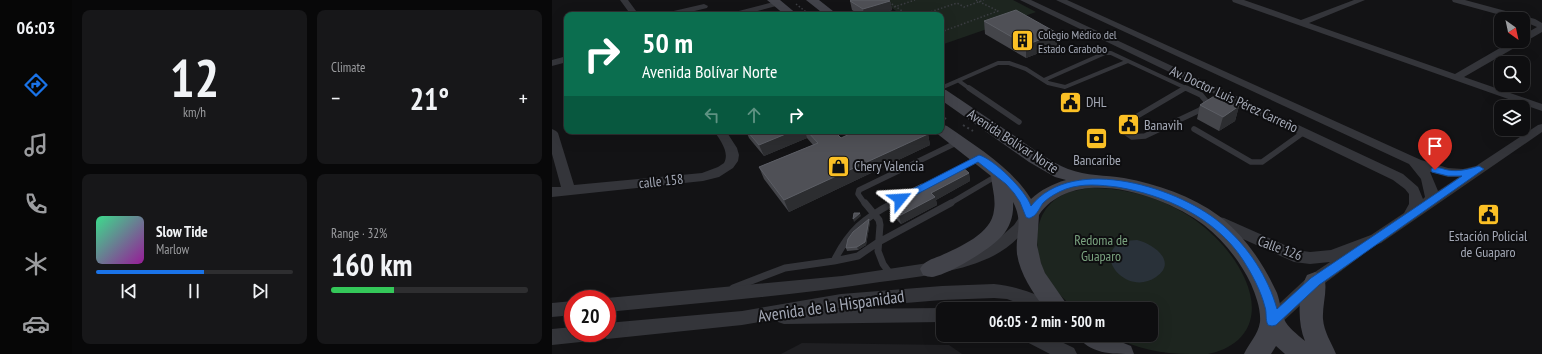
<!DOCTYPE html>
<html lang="en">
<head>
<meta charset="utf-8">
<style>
  :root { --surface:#0e0e10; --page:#171719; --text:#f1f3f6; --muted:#9b9c9f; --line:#2e2e30; --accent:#1a73e8 }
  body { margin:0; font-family:"PT Sans Narrow",sans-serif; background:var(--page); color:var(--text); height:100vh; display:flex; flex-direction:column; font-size:15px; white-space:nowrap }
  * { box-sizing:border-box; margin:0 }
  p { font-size:13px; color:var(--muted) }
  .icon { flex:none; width:22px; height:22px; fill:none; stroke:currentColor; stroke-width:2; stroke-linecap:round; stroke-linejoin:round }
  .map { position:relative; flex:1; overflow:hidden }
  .details { display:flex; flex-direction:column; gap:10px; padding:10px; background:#080809; width:480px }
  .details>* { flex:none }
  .hud { position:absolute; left:12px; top:12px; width:380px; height:122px; border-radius:8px; box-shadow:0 4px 16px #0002,0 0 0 1px var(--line); background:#0b6e4f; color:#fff; overflow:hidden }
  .needle { width:26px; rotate:147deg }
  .fabs { position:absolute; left:942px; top:12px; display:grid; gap:8px }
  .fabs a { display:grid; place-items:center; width:36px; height:36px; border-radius:8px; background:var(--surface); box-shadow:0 4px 16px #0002,0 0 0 1px var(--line); font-size:20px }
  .speed { position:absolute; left:12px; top:290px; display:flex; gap:8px; font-size:20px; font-weight:700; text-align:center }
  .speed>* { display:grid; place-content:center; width:52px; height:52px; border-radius:50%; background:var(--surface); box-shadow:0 4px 16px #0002,0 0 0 1px var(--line); line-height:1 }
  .speed .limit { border:6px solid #d22; background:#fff; color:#111 }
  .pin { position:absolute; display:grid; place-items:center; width:34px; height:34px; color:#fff; margin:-41px -17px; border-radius:50% 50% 50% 0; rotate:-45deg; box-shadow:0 0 4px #0007 }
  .pin .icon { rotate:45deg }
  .me { position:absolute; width:44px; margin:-22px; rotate:63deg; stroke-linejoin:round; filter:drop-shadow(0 0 3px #0008) }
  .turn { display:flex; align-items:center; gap:14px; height:84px; padding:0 12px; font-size:18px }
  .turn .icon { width:52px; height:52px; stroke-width:2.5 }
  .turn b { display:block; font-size:28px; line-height:34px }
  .lanes { display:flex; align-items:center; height:38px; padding:0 12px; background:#0003; justify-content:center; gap:20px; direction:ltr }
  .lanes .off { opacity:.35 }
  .big { font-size:30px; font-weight:700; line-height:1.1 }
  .details .card { flex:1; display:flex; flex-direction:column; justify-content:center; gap:6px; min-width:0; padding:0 14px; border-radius:8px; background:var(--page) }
  .details .dial { align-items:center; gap:0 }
  .dial b { font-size:52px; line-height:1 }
  .song { display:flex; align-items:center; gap:12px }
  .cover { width:48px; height:48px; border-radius:6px; background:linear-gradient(135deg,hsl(150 70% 55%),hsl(300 70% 35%)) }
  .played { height:4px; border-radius:2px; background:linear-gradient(90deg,var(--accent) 55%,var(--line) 55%) }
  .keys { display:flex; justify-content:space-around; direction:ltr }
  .heat { display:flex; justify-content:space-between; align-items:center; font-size:22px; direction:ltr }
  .charge { height:6px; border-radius:3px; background:linear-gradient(90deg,#34c759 32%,var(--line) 0) }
  .details .tiles { flex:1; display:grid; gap:10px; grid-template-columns:repeat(2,1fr) }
  .trip { position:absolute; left:384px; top:302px; width:222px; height:40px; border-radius:8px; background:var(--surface); box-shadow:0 4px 16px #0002,0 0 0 1px var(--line); font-weight:700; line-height:40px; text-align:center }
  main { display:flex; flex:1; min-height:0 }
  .menu { display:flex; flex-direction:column; width:72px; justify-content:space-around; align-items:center; background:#060606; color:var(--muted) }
  .menu .icon { width:28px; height:28px }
  .menu .current { color:var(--accent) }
  .menu b { font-size:18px; color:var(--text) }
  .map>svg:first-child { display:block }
  .built { fill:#1f1f22 }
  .green { fill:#1d251f }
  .water { fill:#293139 }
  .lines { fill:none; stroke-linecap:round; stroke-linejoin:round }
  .path-far1 { stroke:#3a3c41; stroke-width:1.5; stroke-dasharray:1.5 2; stroke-linecap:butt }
  .path { stroke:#3a3c41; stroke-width:2; stroke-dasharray:2 3; stroke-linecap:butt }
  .service-far2 { stroke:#34353a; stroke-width:4 }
  .service-far1 { stroke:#34353a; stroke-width:5.5 }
  .service { stroke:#34353a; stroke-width:7 }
  .minor { fill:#34353a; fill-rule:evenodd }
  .secondary { fill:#42434a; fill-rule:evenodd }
  .wall { fill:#44454a }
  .shaded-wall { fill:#2c2d30 }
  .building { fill:#4f5056; stroke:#5c5e65 }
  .route { fill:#1a73e8; stroke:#114b97 }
  .labels { text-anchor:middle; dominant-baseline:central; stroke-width:4; stroke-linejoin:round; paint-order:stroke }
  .far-poi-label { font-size:12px; fill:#a4a9b6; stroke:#0e0e10; text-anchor:start }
  .street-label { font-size:14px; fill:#a4a9b6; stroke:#0e0e10 }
  .poi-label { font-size:14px; fill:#a4a9b6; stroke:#0e0e10; text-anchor:start }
  .park-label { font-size:14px; fill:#7aa27f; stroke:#0e0e10 }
  .near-street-label { font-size:17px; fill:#a4a9b6; stroke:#0e0e10 }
</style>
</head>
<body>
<main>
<nav class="menu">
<b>06:03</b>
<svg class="icon current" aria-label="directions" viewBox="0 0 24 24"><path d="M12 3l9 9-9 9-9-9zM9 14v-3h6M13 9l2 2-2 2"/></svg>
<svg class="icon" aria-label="music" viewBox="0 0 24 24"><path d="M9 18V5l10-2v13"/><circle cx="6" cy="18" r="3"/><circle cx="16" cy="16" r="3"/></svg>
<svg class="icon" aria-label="phone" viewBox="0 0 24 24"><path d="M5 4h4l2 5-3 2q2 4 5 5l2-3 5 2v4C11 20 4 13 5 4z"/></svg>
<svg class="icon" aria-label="climate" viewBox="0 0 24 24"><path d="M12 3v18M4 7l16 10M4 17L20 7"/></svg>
<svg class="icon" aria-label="car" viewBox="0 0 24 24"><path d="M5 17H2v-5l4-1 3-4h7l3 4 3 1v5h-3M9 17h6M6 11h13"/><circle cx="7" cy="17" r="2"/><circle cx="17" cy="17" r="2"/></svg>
</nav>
<section class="details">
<div class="tiles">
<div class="card dial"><b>12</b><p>km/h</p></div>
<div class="card"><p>Climate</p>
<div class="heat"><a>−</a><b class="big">21°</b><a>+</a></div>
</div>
<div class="card">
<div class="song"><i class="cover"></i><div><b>Slow Tide</b><p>Marlow</p></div></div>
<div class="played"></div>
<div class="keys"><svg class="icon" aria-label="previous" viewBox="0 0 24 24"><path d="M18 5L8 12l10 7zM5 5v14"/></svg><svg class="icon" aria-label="pause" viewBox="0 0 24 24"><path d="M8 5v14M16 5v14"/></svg><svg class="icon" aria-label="next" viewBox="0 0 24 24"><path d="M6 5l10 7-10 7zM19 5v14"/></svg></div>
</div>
<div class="card"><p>Range · 32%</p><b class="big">160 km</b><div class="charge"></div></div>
</div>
</section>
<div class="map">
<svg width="990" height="354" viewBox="0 0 990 354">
  <rect width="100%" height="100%" fill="#131315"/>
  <!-- built -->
  <path class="built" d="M 250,343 L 397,345 L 410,354 L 229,354 Z"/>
  <!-- green -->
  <path class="green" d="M 329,0 L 461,0 L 484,12 L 389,45 L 389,15 L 330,15 L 344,11 Z
    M 537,188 C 582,187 631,204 663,237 C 688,261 718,310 686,340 C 678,347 667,352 656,354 C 650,354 644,354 638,354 C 610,354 584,349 560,335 L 599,335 L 599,309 L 524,309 C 515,302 506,294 500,285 C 481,259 477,215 507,197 C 516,191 527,190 537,188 Z"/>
  <!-- water -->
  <path class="water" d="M 585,240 C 602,244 626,262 604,277 C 571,300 531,242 585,240 Z"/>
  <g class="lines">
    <!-- path-far1 -->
    <path class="path-far1" d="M 334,0 L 356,15
      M 244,4 L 258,15
      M 342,7 L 363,0
      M 369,15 L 405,3 L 412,7 L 432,0
      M 389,32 L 446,11 L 424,0"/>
    <!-- path -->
    <path class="path" d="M 389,115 L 394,119
      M 411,125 L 421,131"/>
    <!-- service-far2 -->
    <path class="service-far2" d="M 492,80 L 553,53 L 559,53 L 576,61
      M 407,81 L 418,89
      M 389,88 L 446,63 L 457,63 L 474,69 L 496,83 L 513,87 L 576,61 L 636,89"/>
    <!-- service-far1 -->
    <path class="service-far1" d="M 417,88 L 467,122
      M 633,88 L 570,125 L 570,130 L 580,137 L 593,136 L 648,110 L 653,105 L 654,101 L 649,95 L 634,88
      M 642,129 L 699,162 L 710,162 L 752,132
      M 404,170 L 427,158
      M 313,204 L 306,194 L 307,190 L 406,142
      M 339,204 L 355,196
      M 397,204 L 446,175"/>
    <!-- service -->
    <path class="service" d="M 313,203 L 327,220 L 328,225 L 326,251 L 331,264 L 339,275
      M 282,261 L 306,256 L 325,243 L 399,203
      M 181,288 L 233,268 L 282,261 C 297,231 312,218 341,203"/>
    <!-- minor -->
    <path class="minor" d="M 68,0 L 76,0 L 87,15 L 79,15 Z
      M 468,0 L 479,0 L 851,174 L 866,187 L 871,199 L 873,197 L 869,179 L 857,164 L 504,0 L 515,0 L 869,160 L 896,168 L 911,169 L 924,166 L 986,125 L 990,124 L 990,132 L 829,243 L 811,250 L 812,252 L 809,256 L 769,286 L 726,326 L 720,328 L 714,326 L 711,321 L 714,316 L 757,276 L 778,262 L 758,264 L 742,262 L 662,226 L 660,222 L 662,218 L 667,217 L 672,218 L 744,250 L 758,252 L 779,250 L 819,235 L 852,213 L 857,204 L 857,194 L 853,189 L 841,180 ZM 878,172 L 896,177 L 907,177 L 886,191 Z
      M 680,0 L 692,0 L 749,20 L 802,0 L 813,0 L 757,23 L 903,74 L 960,41 L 971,41 L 971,35 L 985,27 L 971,21 L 971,19 L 963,19 L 901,2 L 900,0 L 913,0 L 983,19 L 990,23 L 990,32 L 912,77 L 990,104 L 990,111 L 681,2 Z
      M 225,1 L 228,1 L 228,5 L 191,15 L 178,15 L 179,13 Z
      M 152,4 L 156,6 L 155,8 L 126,15 L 112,15 L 113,13 Z
      M 15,56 L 15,62 L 0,66 L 0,60 Z
      M 0,129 L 4,131 L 6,133 L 22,185 L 150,173 L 166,167 L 172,163 C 178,152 168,140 162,131 L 174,131 L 185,148 L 187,155 L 186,161 L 181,168 L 167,177 L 151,181 L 0,197 L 0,187 L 9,187 L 0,154 Z
      M 476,211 L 481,212 L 483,216 C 472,234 457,249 437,258 C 403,273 365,277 328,282 C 238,296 146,303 55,312 L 55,299 L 52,299 L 55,298 L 290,276 L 396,260 L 427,250 L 445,240 L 462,225 L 471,212 Z
      M 442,284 C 465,286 486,295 507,304 L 509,309 L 483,309 L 455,299 L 442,298 L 390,300 L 281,309 L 391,308 L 394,309 L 391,309 L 391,322 L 232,324 L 226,322 L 225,319 L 190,325 L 55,339 L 49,336 L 47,333 L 55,333 L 55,323 L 190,311 L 289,294 L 390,286 Z
      M 21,301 L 21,315 L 0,317 L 0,303 Z
      M 21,327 L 21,333 L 47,333 L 44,338 L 38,341 L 0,345 L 0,329 Z
      M 468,335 L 495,335 L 522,348 L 525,354 L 498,354 L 471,340 Z"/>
    <!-- secondary -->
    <path class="secondary" d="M 215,0 L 228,0 L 246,15 L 233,15 Z
      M 254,0 L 267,0 L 286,15 L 273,15 Z
      M 389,89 L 394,90 C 418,106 443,123 467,139 C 482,150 499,162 516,169 C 535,176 553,175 572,178 C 605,184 640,196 667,216 C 693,236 711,263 725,293 C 728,301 729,312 732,319 C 736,328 745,334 753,341 C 745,322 746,293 755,275 L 763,272 L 771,275 C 777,287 770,304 771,319 C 772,332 779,342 784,354 L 733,354 L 724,346 L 719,354 L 692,354 C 697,343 706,335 708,322 C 709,309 704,296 699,284 C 688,261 672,241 652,225 C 612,195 522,164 487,215 L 485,245 L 489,263 L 493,273 L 518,309 L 493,309 C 481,293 468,274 465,254 C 463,233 472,223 461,202 C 462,215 458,227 450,236 C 439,249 396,275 380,277 C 377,277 374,276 371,275 L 368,269 C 372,261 380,259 388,256 C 407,247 440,234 442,210 C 444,199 440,187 439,176 L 383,132 L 382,131 L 389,131 L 389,124 L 395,126 C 425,147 459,167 479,199 C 489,190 500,184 514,180 L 503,177 L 477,162 L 389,100 Z
      M 525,335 L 556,335 L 564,340 L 579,346 L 582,354 C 559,354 537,354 525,335 Z"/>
  </g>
  <!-- wall -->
  <path class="wall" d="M 298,1 L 338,1 L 340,10 L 325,15 L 308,15 L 300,10 Z
    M 432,21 L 505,46 L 474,58 L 433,34 Z
    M 648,105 L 687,106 L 683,121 L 667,131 L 645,119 Z
    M 194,131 L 282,131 L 289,138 L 376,134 L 378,145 L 237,212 L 212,179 L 207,167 L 261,145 L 255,138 L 212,156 L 197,138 Z
    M 417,173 L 418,181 L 384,200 L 385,205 L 349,224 L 343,218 L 340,209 L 350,205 L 349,204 L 347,195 L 372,186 Z
    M 318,222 L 314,245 L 306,250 L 295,251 L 294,248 Z"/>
  <!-- shaded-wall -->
  <path class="shaded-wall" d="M 338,1 L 340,10 L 325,15 L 312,15 L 311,9 Z
    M 505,33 L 505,46 L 474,58 L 474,45 Z
    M 687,106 L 683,121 L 667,131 L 671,117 Z
    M 241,131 L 253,131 L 255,138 L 212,156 L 207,145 Z
    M 376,134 L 378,145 L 237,212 L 232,200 Z
    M 417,173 L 418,181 L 384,200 L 385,205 L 349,224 L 347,216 L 379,193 Z
    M 308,213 L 309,216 L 302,222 L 301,219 Z
    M 317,219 L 318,222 L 314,245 L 306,250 L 305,247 Z"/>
  <!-- building -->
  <path class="building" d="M 299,0 L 336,0 L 338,1 L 311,9 L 298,1 Z
    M 464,10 L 505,33 L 474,45 L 432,21 Z
    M 664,95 L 687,106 L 671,117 L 648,105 Z
    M 195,131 L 241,131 L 207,145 Z
    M 255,131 L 282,131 L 289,138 L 304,131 L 372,131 L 376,134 L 232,200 L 207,167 L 266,143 Z
    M 409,166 L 417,173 L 379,193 L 383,197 L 347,216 L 340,209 L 354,202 L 347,195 L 370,184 L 372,186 Z
    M 302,213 L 308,213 L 301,219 Z
    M 317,219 L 313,242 L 305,247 L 294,248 L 296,239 L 301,232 Z"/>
  <!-- route -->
  <path class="route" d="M 427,155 C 442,159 474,191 479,206 C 521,153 630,188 672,226 C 697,248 716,277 725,309 L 759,278 L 910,176 L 896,176 L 880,172 L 879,170 L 880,168 C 885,166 890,169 896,170 C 907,172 917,169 927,166 L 932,169 L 767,285 L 724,325 L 720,326 L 716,325 C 713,319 715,313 713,307 C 709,291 700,274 691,260 C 664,218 613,195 565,187 C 548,185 531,183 514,189 C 506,192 497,197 491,203 C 488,207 485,215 480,217 C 477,219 476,218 474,217 L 468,202 L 462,193 L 454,184 L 426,162 L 352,201 L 348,202 L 343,199 L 345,197 Z"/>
  <!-- icons -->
  <defs>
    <symbol id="building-square" viewBox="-11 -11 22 22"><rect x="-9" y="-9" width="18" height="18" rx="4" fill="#fbc025" stroke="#0e0e10"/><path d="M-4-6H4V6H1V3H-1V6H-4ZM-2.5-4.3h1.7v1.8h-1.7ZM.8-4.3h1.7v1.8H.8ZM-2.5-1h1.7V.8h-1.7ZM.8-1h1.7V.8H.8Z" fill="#111"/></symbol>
    <symbol id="civic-square" viewBox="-11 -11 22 22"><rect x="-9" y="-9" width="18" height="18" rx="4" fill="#fbc025" stroke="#0e0e10"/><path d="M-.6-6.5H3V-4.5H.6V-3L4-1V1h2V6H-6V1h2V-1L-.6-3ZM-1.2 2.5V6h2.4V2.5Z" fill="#111"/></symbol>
    <symbol id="bank-square" viewBox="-11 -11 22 22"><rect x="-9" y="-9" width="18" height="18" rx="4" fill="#fbc025" stroke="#0e0e10"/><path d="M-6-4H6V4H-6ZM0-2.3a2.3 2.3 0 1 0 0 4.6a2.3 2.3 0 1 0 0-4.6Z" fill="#111"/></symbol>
    <symbol id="shop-square" viewBox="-11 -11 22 22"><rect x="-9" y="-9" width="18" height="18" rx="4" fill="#fbc025" stroke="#0e0e10"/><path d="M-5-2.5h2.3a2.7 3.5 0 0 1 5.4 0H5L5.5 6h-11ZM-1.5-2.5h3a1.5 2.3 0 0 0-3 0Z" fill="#111"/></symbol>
  </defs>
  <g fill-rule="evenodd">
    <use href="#building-square" x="458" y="28" width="25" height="25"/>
    <use href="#civic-square" x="506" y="90" width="25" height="25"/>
    <use href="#civic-square" x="564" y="112" width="25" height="25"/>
    <use href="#bank-square" x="532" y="126" width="25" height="25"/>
    <use href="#shop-square" x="274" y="154" width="25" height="25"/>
    <use href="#civic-square" x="924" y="202" width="25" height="25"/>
  </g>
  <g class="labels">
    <!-- far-poi labels -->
    <g class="far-poi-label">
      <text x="486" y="34">Colegio Médico del<tspan x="486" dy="14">Estado Carabobo</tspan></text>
    </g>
    <!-- street labels -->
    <g class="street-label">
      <text transform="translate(682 99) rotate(25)">Av. Doctor Luis Pérez Carreño</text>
      <text transform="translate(461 141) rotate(33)">Avenida Bolívar Norte</text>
      <text transform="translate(109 181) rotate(-6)">calle 158</text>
      <text transform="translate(728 248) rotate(20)">Calle 126</text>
    </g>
    <!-- poi labels -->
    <g class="poi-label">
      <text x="534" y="102">DHL</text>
      <text x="592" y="125">Banavih</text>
      <text x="545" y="160" text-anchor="middle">Bancaribe</text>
      <text x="302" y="166">Chery Valencia</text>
      <text x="936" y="236" text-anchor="middle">Estación Policial<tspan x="936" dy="16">de Guaparo</tspan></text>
    </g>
    <!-- park labels -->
    <g class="park-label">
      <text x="549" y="240">Redoma de<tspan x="549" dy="16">Guaparo</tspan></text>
    </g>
    <!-- near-street labels -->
    <g class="near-street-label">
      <text transform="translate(279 306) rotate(-8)">Avenida de la Hispanidad</text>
    </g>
  </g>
</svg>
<div class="fabs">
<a><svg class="needle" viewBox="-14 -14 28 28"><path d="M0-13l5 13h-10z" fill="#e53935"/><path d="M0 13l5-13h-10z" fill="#9b9c9f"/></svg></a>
<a><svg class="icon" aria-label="search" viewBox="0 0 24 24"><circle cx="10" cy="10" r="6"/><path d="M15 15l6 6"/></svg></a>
<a><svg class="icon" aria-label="layers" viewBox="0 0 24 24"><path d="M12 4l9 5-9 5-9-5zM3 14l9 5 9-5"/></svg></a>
</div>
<div class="speed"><div class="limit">20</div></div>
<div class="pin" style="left:883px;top:170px;background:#d93025"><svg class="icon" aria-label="arrive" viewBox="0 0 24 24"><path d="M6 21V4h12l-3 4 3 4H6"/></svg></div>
<svg class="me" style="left:348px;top:199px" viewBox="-20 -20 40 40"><path d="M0-17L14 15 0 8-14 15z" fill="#1a73e8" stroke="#fff" stroke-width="4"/></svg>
<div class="trip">06:05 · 2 min · 500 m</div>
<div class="hud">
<div class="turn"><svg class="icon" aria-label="right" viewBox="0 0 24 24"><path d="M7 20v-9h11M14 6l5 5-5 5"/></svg><div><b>50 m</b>Avenida Bolívar Norte</div></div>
<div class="lanes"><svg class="icon off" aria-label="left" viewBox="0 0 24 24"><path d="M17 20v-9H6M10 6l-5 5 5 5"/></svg><svg class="icon off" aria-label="ahead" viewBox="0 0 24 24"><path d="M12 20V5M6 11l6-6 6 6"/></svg><svg class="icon" aria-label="right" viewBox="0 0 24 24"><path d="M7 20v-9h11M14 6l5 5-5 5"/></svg></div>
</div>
</div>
</main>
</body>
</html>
